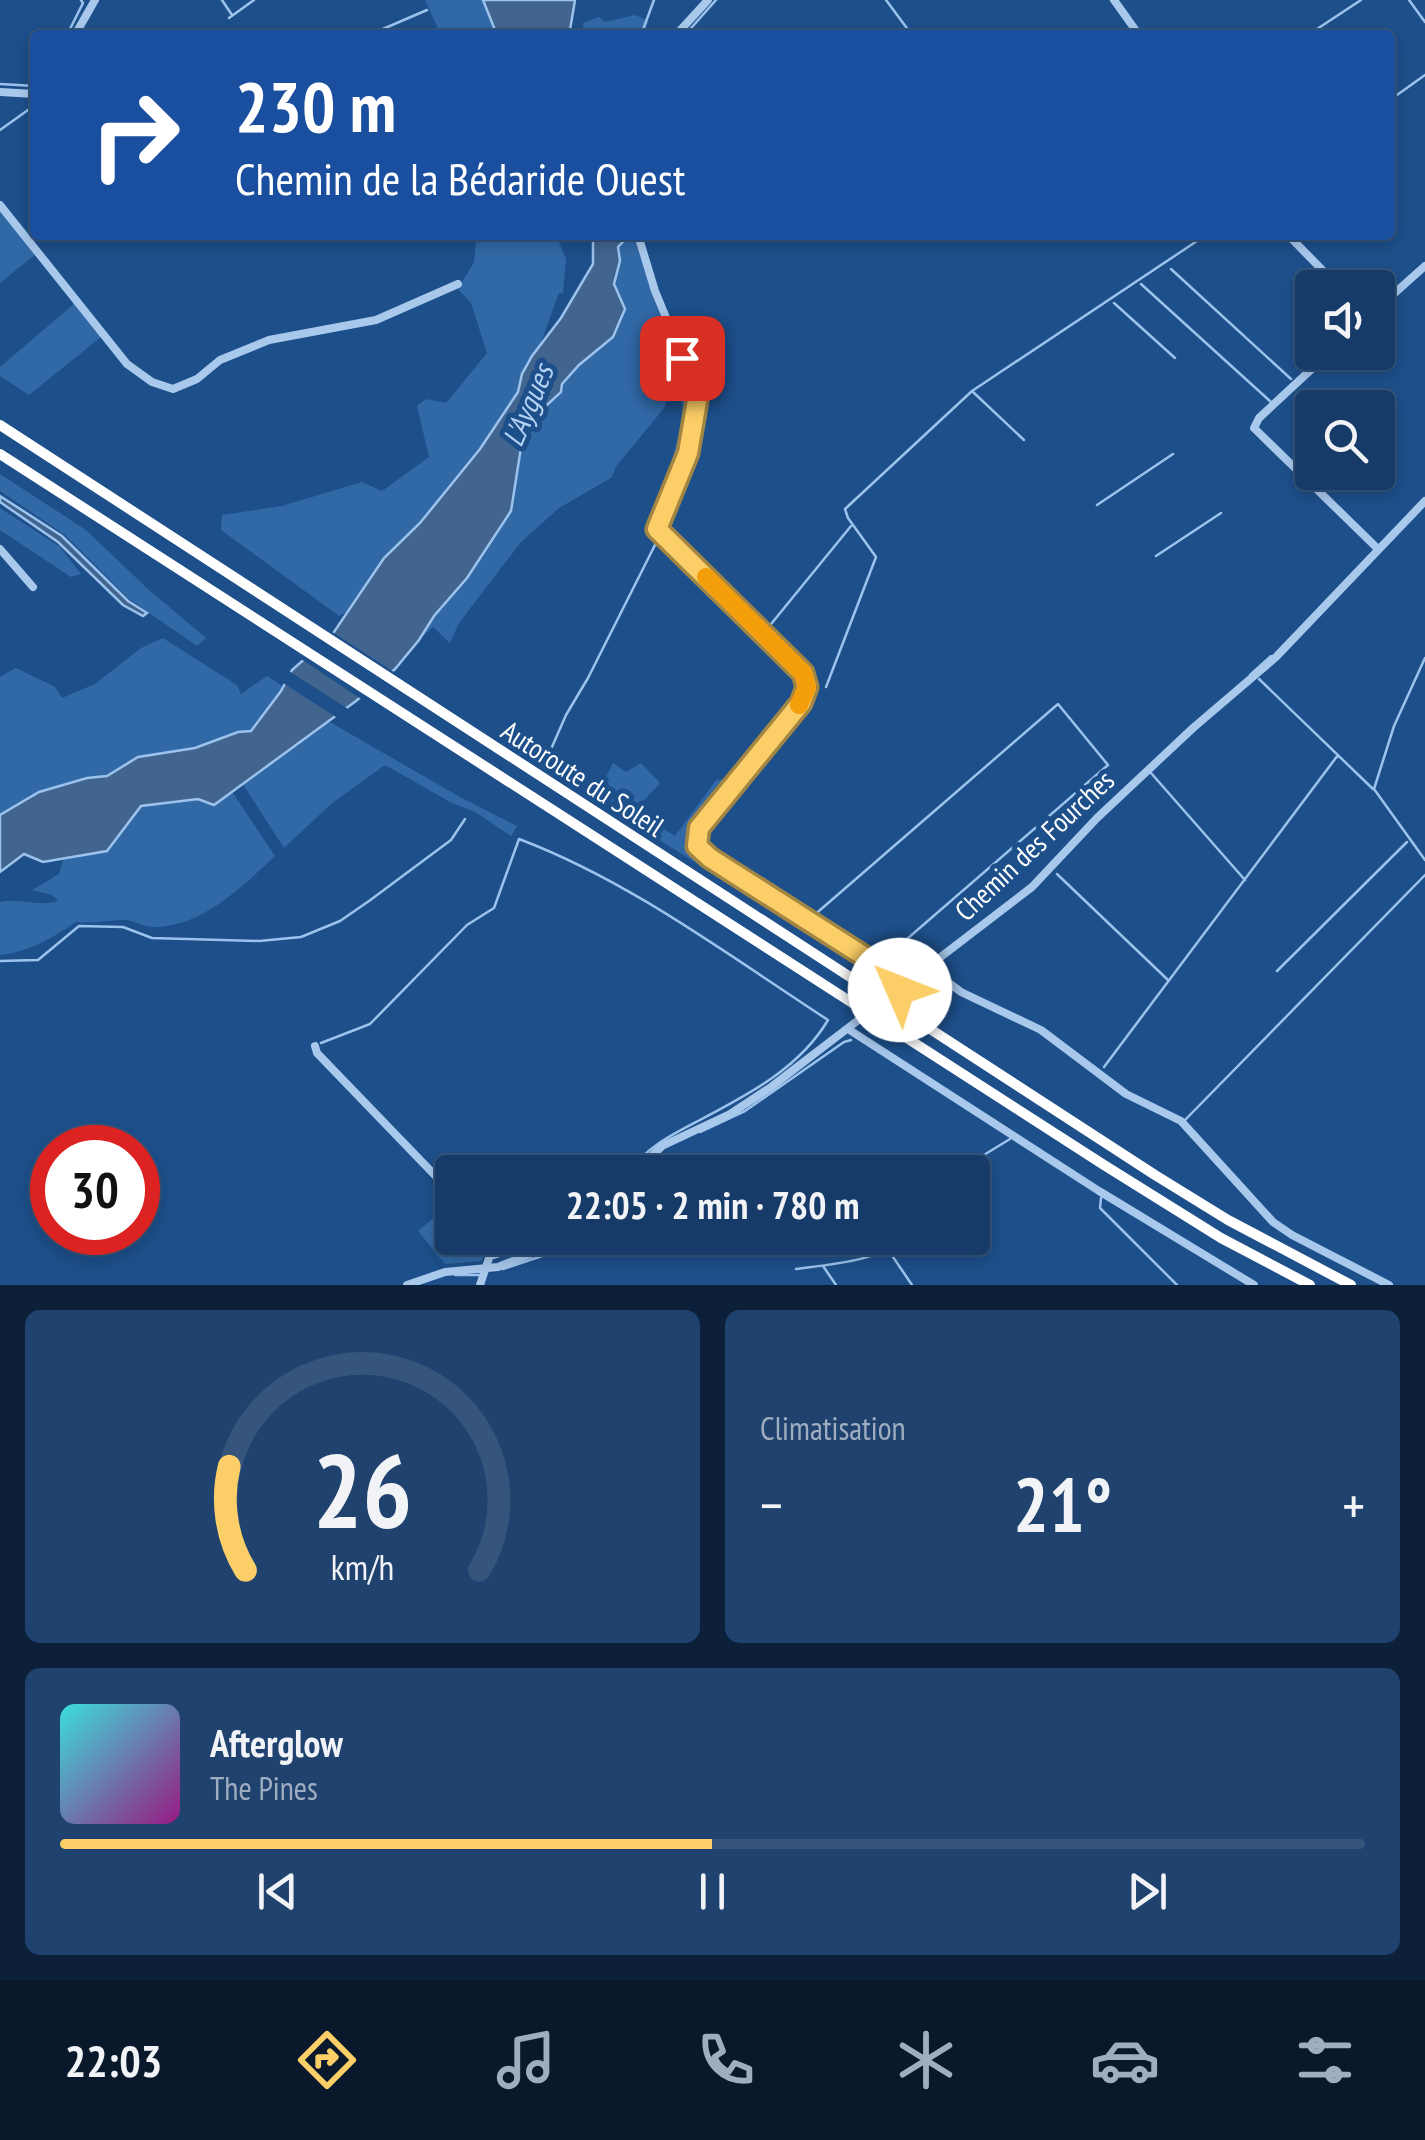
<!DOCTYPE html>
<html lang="fr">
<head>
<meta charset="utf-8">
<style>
  :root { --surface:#163b68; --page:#1f426e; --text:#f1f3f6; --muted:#9eadc0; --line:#35557c; --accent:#fbce67 }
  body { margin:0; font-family:"PT Sans Narrow",sans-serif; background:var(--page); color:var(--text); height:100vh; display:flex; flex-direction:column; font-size:38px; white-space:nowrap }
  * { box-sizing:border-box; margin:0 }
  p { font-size:32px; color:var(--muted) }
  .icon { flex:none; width:55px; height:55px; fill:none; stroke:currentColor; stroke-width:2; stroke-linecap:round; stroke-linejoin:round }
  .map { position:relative; height:1285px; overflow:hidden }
  .panel { display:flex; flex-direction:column; gap:25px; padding:25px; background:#0c2039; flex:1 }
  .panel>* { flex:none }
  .top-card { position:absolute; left:30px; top:30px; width:1365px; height:210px; border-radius:10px; box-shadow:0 5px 15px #0003,0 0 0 2px var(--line); background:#1a4fa0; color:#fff; overflow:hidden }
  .fabs { position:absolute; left:1295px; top:270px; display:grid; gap:20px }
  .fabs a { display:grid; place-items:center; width:100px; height:100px; border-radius:10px; background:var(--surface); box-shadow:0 5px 15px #0003,0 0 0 2px var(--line); font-size:50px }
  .speed { position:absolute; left:30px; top:1125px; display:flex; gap:20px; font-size:50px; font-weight:700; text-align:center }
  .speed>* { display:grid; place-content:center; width:130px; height:130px; border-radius:50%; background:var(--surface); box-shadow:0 5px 15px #0003,0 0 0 2px var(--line); line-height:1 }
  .speed .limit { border:15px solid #d22; background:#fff; color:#111 }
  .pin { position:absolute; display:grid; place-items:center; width:85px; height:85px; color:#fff; margin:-42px; border-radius:20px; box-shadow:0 5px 15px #0006 }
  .me { position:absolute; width:110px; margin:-55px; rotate:314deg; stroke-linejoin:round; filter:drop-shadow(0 0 8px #0008) }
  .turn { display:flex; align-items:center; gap:35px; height:210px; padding:0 40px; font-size:45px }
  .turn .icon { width:130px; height:130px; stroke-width:2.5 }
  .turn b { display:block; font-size:70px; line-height:85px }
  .big { font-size:75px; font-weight:700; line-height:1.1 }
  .panel .card { flex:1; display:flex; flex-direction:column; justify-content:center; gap:15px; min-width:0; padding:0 35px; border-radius:15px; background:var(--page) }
  .panel .dial { align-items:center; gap:0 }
  .dial svg { height:260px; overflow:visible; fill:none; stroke:var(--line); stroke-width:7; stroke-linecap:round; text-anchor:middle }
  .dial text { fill:var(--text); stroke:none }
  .song { display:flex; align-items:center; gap:30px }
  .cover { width:120px; height:120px; border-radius:15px; background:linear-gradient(135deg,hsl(180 70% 55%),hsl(310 70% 35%)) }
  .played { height:10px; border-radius:5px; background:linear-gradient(90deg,var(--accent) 50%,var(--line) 50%) }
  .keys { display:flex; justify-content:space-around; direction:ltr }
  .heat { display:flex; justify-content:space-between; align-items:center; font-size:55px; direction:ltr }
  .panel .tiles { flex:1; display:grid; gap:25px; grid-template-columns:1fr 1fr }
  .card:last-child { grid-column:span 2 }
  .trip { position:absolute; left:435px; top:1155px; width:555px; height:100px; border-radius:10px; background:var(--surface); box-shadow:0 5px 15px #0003,0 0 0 2px var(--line); font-weight:700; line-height:100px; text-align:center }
  .dock { display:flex; height:160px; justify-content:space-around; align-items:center; background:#09182a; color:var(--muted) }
  .dock .icon { width:70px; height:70px }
  .dock .selected { color:var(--accent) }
  .dock b { font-size:45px; color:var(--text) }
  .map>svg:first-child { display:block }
  .green { fill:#3169a7 }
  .water { fill:#41658f; stroke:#9cc3ed; stroke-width:2.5 }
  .pier { fill:#1d4f8a }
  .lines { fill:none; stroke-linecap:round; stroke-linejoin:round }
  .stream { stroke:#9cc3ed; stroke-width:2.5 }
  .minor { stroke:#a8c8ec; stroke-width:8 }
  .highway { stroke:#fff; stroke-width:10 }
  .route-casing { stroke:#a38643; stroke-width:25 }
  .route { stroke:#fbce67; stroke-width:18 }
  .slow { stroke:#f59e0b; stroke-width:18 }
  .labels { text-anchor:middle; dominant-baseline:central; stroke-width:10; stroke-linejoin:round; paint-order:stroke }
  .street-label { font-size:28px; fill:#fff; stroke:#1d4f8a }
  .water-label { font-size:30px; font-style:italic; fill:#b4d2f3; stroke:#1d4f8a }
</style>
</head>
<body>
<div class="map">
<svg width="1425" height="1285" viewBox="0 0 1425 1285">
  <rect width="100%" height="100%" fill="#1d4f8a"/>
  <!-- green -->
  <path class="green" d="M 425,0 L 483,0 L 497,35 L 441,35 Z
    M 635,15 L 649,21 L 643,35 L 584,35 L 583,23 L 599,17 L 605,22 Z
    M 0,208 L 36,254 L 0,283 Z
    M 481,235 L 556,235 L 566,259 L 563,293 L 559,293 L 540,345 L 522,374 L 518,392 L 480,449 L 420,523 L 384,558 L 349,611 L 339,616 L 221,530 L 222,515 L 282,506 L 362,482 L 382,491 L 429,457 L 417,406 L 426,399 L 446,403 L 487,353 L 471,303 L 458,289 L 474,262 L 476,241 Z
    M 621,235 L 634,235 L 654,301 L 694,395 L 684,455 L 671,464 C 677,438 692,404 673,381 L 665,407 L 617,465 L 611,478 L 559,508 L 521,542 L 459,623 L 450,643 L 433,627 L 419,640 L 434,616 L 467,578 L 510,512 L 522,441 L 533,418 L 561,392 L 562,384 L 579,365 L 613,337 L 625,309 L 614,284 L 619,269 L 618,247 L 624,244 Z
    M 75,303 L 101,337 L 29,395 L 0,376 L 0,367 Z
    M 0,474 L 86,530 L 149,590 L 206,638 L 197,646 L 129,599 L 65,535 L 0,491 Z
    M 0,508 L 60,547 L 81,574 L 71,577 L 0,530 Z
    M 163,638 L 237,685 L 241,694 L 267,676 L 282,686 L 281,691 L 250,731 L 238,732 L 195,748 L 138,757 L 107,776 L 87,778 L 39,792 L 0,815 L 0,677 L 16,668 L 55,687 L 62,698 L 95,684 L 141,648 Z
    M 328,721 L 460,797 L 517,826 L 511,836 L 475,812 L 452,803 L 385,765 L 331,804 L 284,848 L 242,783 Z
    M 556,756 L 600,788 L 613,763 L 626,772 L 641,763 L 660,783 L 635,810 L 675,836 L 716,780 L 732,778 L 692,831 L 690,846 L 703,858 L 876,968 L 892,972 L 896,980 L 885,982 L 653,836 L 550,766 Z
    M 231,790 L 275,856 C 242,887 202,927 154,927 C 143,927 134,920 124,920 C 107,920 93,924 76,922 C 52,938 29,952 0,955 L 0,902 C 19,898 39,907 58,901 L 52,895 L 32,890 L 59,874 L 64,858 L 107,851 L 140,806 L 198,799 L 214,805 Z
    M 452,1202 L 452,1238 L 485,1238 L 487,1246 L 482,1261 L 445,1264 L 418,1231 Z"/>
  <!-- water -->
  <path class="water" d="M 483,0 L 575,0 L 570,30 L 566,35 L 497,35 Z
    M 593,235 L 621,235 L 624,241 L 618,247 L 620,261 L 614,284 L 625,309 L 613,337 L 579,365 L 562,384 L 561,392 L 533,418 L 522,441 L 511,511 L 467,578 L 434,616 L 419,640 L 395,669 L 356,701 L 214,805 L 198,799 L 141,806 L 107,851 L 43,862 L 24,854 L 0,872 L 0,815 L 39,792 L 87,778 L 107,776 L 138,757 L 195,748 L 238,732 L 251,731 L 281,691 L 292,670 L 332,635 L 384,558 L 420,523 L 480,449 L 518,392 L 522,374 L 532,356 L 561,318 L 593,264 Z
    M 0,496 L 62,536 L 128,601 L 147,613 L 143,616 L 123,605 L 58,542 L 0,502 Z"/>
  <!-- pier -->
  <path class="pier" d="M 329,630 L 397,674 L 364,701 L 298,657 Z
    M 286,669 L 351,711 L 339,719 L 280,681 Z"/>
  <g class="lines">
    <!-- stream -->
    <path class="stream" d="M 222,0 L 232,15
      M 886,0 L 912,35
      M 1409,0 L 1425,22
      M 229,18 L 254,0
      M 67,35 L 83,3 L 81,0
      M 369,35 L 427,10
      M 641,35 L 654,0
      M 685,35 L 716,0
      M 1308,35 L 1361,0
      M 0,84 L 35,86
      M 1390,100 L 1425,75
      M 0,130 L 35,105
      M 1171,269 L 1291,379
      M 1141,284 L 1271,402
      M 1114,303 L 1175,358
      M 689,363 L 699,384
      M 973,392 L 1024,440
      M 1097,505 L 1173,454
      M 662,529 C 680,485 707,439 701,390
      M 1156,556 L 1221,513
      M 767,629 L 851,526
      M 1425,658 L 1394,726 L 1374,789 L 1425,860
      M 1250,675 L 1271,656
      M 1259,679 L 1373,789
      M 826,687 L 876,557 L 848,518 L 845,509 L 972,391 L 1206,235
      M 548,756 L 566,715 L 588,678 L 657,541
      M 1151,773 L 1245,880
      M 1057,874 L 1168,980
      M 812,917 L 1058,704 L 1108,765 L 885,958
      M 0,961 L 38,960 L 79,926 L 123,927 L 152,938 L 259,941 L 301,937 L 340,921 L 369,901 L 451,840 L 465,819
      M 1277,971 L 1407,842
      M 321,1043 L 370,1024 L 467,925 L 494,908 L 519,839 C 630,881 728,955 828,1020 C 799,1069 747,1095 698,1121 C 671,1135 647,1147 629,1172
      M 1104,1067 L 1338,755
      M 1185,1120 L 1425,875
      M 700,1132 L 745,1111 L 844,1042 L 851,1040
      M 641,1172 L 647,1166
      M 956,1172 L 1010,1139
      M 1101,1198 L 1100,1208 L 1177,1285
      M 889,1251 L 912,1285
      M 493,1258 L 555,1238
      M 823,1266 L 836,1285
      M 503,1269 L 551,1253 L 580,1238
      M 796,1269 C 833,1264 878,1261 908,1238
      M 455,1275 L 479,1275"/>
    <!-- minor -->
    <path class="minor" d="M 1114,0 L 1139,35
      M 75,35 L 95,0
      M 676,35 L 708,0
      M 0,92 L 35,94
      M 0,205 L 127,364 L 152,382 L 173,389 L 197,379 L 220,360 L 269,340 L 376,320 L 458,284
      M 638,235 L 655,291 L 698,395 L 688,453 L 657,529 L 803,673 L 807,687 L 801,703 L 699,828 L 697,846 L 710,859 L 873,962 L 919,964 L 929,968 L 961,992 L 1041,1030 L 1126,1094 L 1181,1121 L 1273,1222 L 1292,1235 L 1389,1285
      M 1288,235 L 1340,288
      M 1378,308 L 1425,266
      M 1330,352 L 1259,418 L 1254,428 L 1378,549
      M 0,549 L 33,587
      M 888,964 L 899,978 L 900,989
      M 848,1029 L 1099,1191 L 1254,1285
      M 315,1046 L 317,1053 L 452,1193
      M 635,1172 L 662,1146 L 730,1114 L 771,1087 L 1032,887 L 1097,818 L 1193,728 L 1276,657 L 1425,501
      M 407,1285 L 445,1272 L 498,1267 L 570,1238
      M 480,1285 L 490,1255 L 491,1238"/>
    <!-- highway -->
    <path class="highway" d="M 0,425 L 1155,1175 L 1228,1220 L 1351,1285
      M 0,454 L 1104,1165 L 1221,1238 L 1310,1285"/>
  </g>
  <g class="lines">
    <defs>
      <path id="route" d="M 682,358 L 698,395 L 688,453 L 657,529 L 803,673 L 807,687 L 801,703 L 699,828 L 697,846 L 710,858 L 873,962 L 888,964 L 898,978 L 900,990"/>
    </defs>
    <!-- route casing -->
    <use href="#route" class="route-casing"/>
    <!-- route -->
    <use href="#route" class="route"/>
    <!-- slow -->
    <path class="slow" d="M 706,577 L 803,673 L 807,687 L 799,705"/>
  </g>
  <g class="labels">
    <!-- street labels -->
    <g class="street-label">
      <text transform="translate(583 778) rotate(33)">Autoroute du Soleil</text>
      <text transform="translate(1034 845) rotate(-43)">Chemin des Fourches</text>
    </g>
    <!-- water labels -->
    <g class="water-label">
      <text transform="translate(527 405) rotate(-67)">L'Aygues</text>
    </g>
  </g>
</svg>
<div class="fabs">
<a><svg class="icon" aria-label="sound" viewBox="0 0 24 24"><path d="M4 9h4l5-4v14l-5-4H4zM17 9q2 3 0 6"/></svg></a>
<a><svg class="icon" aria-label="search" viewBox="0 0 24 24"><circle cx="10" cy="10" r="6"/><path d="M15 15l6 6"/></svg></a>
</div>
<div class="speed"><div class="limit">30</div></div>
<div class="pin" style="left:682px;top:358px;background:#d93025"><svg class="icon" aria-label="arrive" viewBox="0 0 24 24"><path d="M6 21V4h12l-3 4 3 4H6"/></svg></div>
<svg class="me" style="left:900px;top:990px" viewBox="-20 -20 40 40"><circle r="19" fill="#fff"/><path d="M0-13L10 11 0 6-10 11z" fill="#fbce67"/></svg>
<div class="trip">22:05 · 2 min · 780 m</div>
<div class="top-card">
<div class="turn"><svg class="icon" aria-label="right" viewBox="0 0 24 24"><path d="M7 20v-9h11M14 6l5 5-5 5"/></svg><div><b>230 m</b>Chemin de la Bédaride Ouest</div></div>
</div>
</div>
<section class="panel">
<div class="tiles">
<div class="card dial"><svg viewBox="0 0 100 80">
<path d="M14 69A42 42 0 1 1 86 69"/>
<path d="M14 69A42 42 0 0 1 9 37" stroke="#fbce67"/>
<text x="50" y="56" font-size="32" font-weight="700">26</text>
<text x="50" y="72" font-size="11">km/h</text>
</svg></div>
<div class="card"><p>Climatisation</p>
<div class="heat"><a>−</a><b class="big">21°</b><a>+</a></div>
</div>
<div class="card">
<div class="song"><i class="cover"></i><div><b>Afterglow</b><p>The Pines</p></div></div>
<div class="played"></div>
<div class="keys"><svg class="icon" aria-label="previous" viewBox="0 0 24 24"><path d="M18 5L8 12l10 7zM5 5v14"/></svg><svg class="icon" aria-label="pause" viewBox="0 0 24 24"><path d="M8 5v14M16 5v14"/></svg><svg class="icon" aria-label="next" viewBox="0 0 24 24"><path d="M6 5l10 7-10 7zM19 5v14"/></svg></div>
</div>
</div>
</section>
<nav class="dock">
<b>22:03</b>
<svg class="icon selected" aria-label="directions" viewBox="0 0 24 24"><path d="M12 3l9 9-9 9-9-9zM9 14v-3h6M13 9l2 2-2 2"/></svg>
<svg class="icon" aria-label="music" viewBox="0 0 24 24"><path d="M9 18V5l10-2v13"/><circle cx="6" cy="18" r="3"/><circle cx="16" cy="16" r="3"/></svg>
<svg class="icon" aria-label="phone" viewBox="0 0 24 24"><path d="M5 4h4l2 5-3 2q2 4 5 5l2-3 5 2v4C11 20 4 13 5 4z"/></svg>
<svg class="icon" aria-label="climate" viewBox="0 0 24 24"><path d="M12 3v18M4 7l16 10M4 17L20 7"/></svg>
<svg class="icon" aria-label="car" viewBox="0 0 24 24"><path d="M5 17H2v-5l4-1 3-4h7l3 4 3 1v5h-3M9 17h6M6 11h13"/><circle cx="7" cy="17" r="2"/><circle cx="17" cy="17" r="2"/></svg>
<svg class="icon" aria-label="filters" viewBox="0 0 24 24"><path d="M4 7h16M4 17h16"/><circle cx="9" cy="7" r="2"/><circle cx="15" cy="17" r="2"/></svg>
</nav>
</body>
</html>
